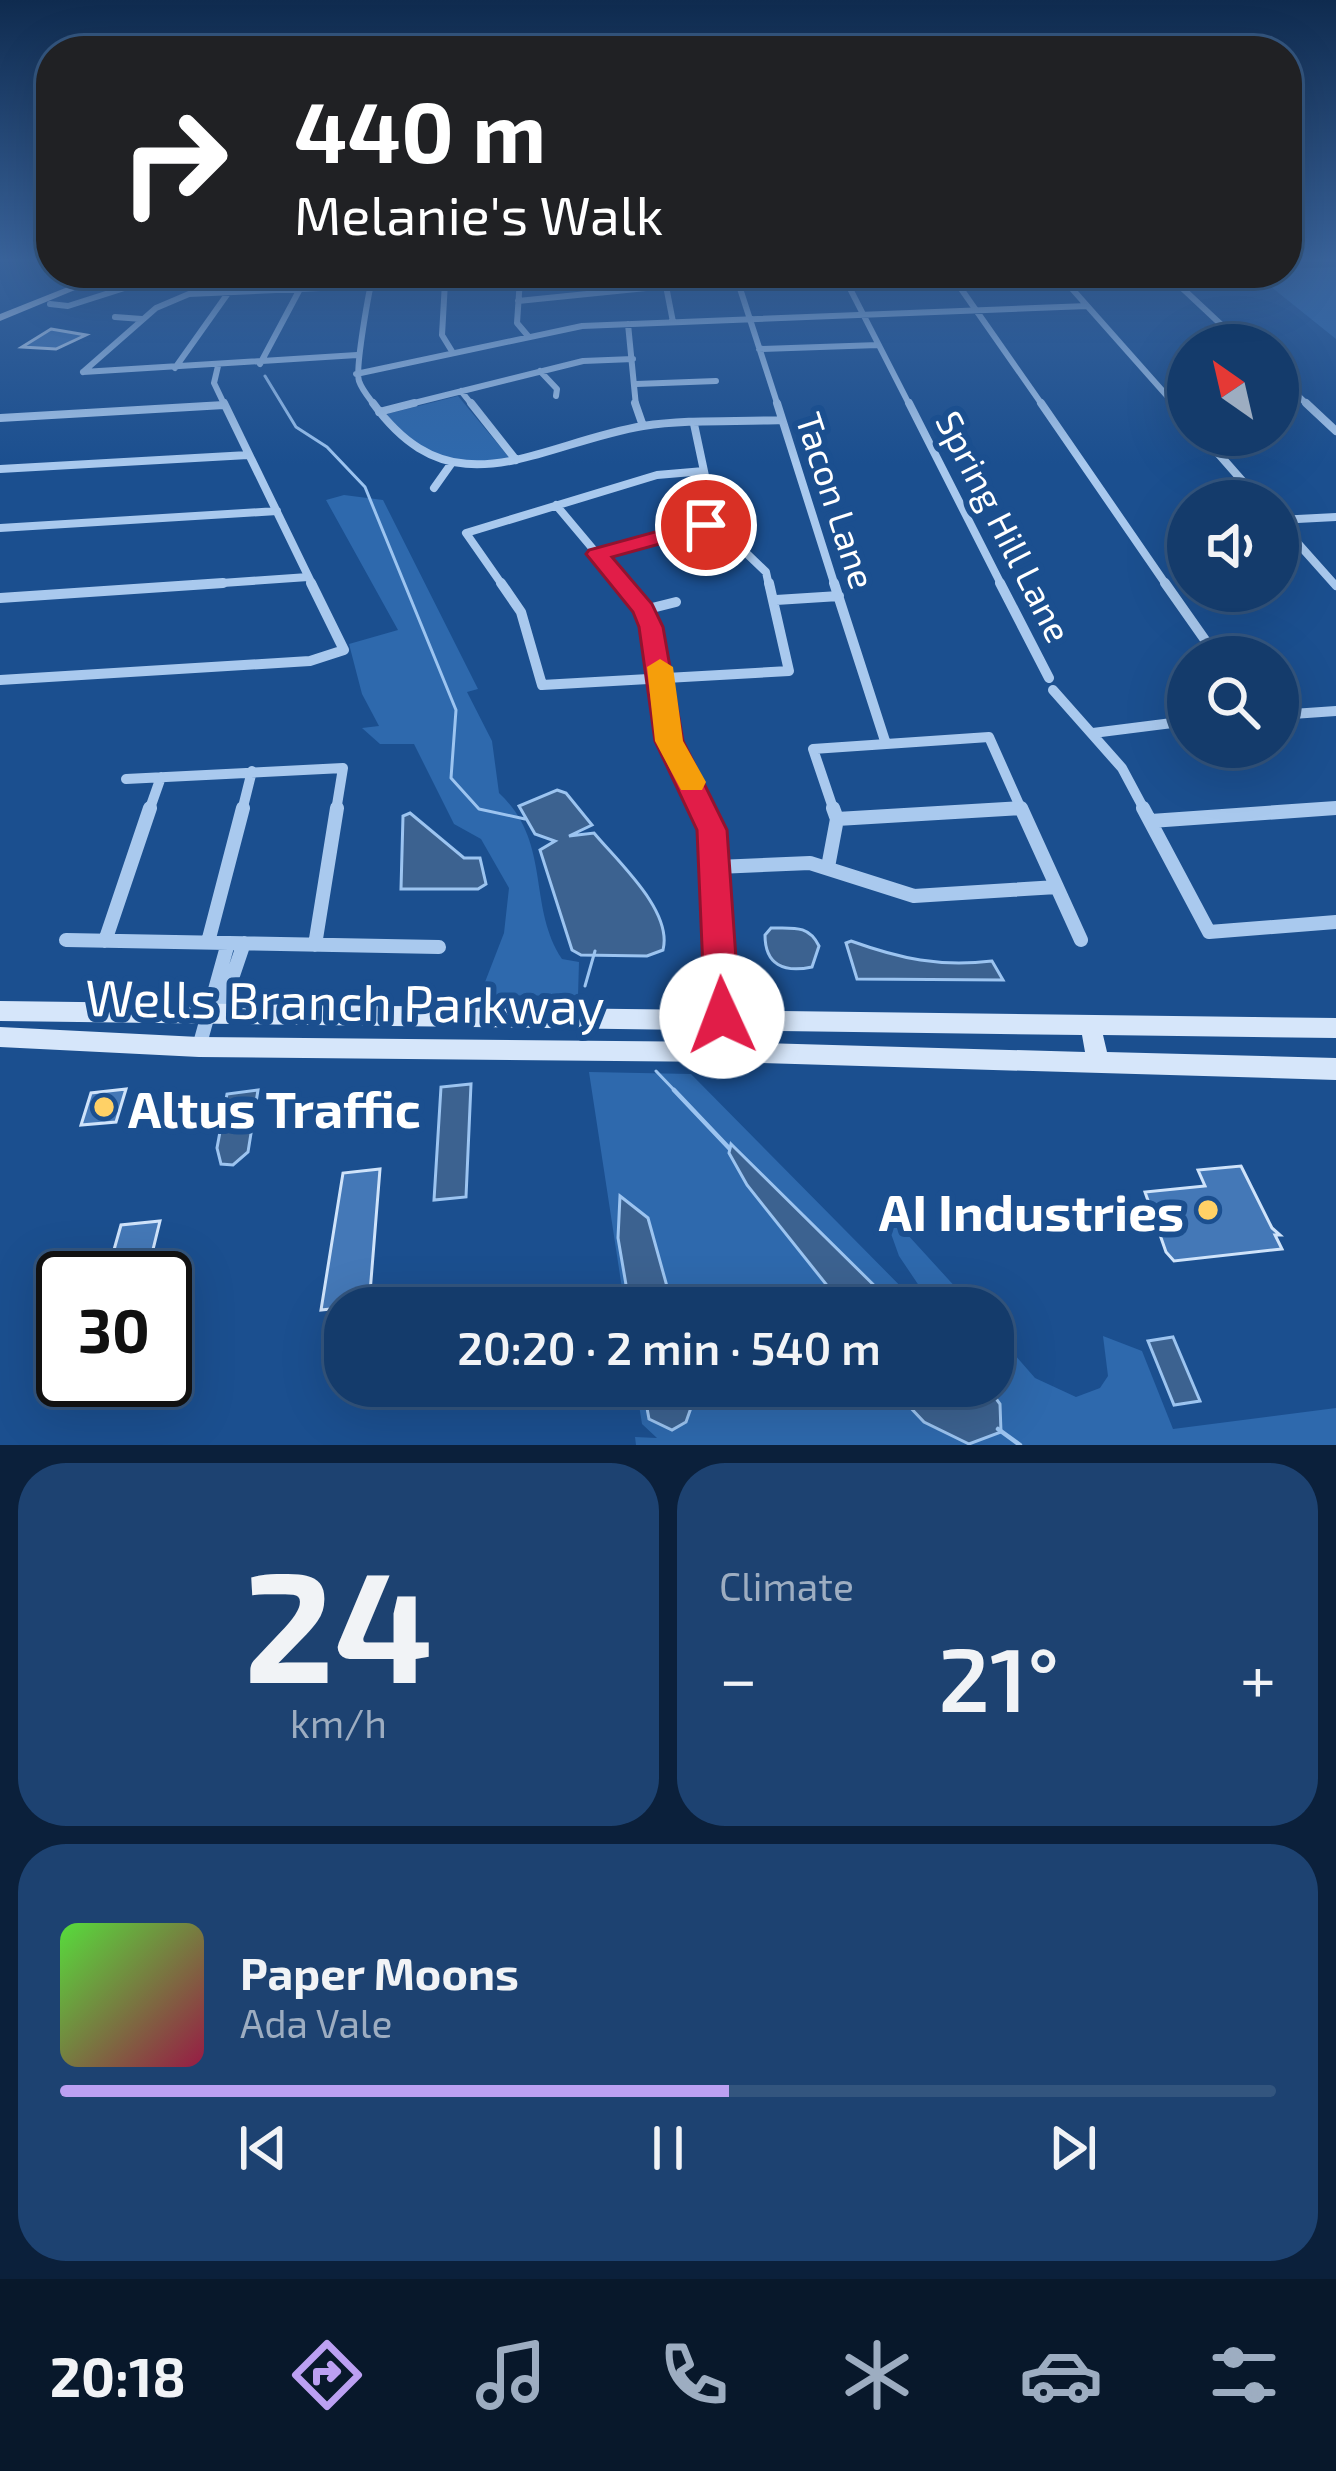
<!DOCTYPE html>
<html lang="en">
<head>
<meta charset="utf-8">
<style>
  :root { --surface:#143b6b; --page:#1d4271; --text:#f1f3f6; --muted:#9dadc1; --line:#33557e; --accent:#bca0f2 }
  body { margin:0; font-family:"Exo 2",sans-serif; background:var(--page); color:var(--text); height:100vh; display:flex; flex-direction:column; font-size:45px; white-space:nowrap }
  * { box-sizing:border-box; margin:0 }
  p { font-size:39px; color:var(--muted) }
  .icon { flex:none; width:66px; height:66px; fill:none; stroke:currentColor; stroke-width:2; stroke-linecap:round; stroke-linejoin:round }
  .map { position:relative; height:1445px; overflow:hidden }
  .sheet { display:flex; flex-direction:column; gap:18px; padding:18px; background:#0b203b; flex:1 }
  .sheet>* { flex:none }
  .top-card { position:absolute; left:36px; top:36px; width:1266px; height:252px; border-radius:48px; box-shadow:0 12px 48px #0002,0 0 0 3px var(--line); background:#202124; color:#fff; overflow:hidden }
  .needle { width:78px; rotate:326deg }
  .buttons { position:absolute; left:1167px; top:324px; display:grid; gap:24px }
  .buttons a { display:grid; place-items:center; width:132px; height:132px; border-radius:50%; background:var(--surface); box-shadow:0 12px 48px #0002,0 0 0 3px var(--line); font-size:60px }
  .speed { position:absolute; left:36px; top:1251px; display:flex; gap:24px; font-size:60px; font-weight:700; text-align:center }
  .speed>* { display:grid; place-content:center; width:156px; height:156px; border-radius:50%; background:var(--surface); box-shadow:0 12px 48px #0002,0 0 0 3px var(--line); line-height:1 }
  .speed .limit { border:6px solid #111; border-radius:18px; background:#fff; color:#111 }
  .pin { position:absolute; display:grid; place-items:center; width:102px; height:102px; color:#fff; margin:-51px; border:6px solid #fff; border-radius:50%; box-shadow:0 3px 12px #0007 }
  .me { position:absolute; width:132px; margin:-66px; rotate:358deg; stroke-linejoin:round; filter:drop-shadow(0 0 9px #0008) }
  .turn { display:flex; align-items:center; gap:42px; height:252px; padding:0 60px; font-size:54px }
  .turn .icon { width:156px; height:156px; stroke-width:2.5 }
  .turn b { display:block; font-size:84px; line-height:102px }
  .big { font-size:90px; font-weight:600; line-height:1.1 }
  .sheet .tile { flex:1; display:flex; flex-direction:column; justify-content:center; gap:18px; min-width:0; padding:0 42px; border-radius:48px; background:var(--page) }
  .sheet .dial { align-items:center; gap:0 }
  .dial b { font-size:156px; line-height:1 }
  .song { display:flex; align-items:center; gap:36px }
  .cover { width:144px; height:144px; border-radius:18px; background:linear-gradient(135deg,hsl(110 70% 55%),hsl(340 70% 35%)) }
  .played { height:12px; border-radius:6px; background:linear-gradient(90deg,var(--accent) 55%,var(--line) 55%) }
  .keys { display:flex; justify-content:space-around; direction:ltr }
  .heat { display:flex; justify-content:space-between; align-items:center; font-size:66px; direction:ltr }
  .sheet .tiles { flex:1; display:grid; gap:18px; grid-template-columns:1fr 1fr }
  .tile:last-child { grid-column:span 2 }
  .trip { position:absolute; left:324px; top:1287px; width:690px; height:120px; border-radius:48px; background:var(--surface); box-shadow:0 12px 48px #0002,0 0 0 3px var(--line); font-weight:600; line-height:120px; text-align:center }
  .tabs { display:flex; height:192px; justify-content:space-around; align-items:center; background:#08182b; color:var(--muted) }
  .tabs .icon { width:84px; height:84px }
  .tabs .selected { color:var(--accent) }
  .tabs b { font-size:54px; color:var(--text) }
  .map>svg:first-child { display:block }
  .green { fill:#2e69ad }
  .water { fill:#3c6290; stroke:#9cc4f0; stroke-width:3 }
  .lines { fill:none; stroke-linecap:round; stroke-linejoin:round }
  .stream-far1 { stroke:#9cc4f0; stroke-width:3 }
  .stream { stroke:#9cc4f0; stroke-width:4.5 }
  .building { fill:#4478b7; stroke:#cfe3fa; stroke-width:3 }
  .minor-far3 { stroke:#a9c9ee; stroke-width:6 }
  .minor-far2 { stroke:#a9c9ee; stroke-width:8 }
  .minor-far1 { stroke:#a9c9ee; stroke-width:10 }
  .minor { stroke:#a9c9ee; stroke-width:14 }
  .secondary { fill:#d6e6fa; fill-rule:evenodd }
  .route { fill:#e11d48; stroke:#92132f; stroke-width:3 }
  .slow { fill:#f59e0b }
  .poi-dot { fill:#ffd166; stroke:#1b4f8f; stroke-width:4.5 }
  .labels { text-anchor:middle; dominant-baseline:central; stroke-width:12; stroke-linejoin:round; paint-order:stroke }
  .far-street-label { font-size:36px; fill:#fff; stroke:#1b4f8f }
  .near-street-label { font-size:51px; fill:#fff; stroke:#1b4f8f }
  .near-poi-label { font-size:51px; font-weight:bold; fill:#fff; stroke:#1b4f8f; text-anchor:start }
</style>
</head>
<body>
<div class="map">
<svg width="1336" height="1445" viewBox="0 0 1336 1445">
  <rect width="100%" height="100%" fill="#1b4f8f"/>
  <!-- green -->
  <path class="green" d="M 1336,267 L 1336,339 L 1254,273 L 1287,273 L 1287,269 Z
    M 458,396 L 508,456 L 508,458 C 452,469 420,462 387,414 Z
    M 344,495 L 383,500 L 478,689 L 467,692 L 492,741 L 499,793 C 552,842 527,906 562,959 L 579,962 L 578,996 L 480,995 L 504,933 L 509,888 L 481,839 L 454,824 L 414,744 L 380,744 L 362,728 L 379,726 L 362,694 L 349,644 L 398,630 L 326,500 Z
    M 589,1072 L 691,1074 L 922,1308 L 625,1308 Z
    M 896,1222 L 969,1302 L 974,1308 L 934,1308 L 899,1256 L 889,1228 Z
    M 993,1330 L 1035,1378 L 1076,1397 L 1100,1388 L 1108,1376 L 1103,1336 L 1142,1351 L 1173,1429 L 1336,1408 L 1336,1445 L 636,1445 L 635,1437 L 657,1438 L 642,1424 L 636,1386 L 993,1386 Z"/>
  <!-- water -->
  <path class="water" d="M 557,790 L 566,793 L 592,825 L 569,836 L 594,833 C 618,862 673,911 663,950 L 647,956 L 581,955 L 572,950 L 540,850 L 555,841 L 535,834 L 519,806 Z
    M 410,813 L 464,858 L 480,858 L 486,884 L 478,889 L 401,889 L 403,816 Z
    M 771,928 C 794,928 809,925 819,946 L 812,967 C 784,973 765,965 765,935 Z
    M 851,941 C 901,959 939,967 992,961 L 1003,980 L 857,979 L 846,943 Z
    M 471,1084 L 466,1197 L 434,1200 L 441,1087 Z
    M 258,1090 L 248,1152 L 233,1165 L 221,1164 L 217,1148 L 227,1094 Z
    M 731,1144 L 897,1308 L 845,1308 L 747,1185 L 729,1153 Z
    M 620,1196 L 648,1218 L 673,1308 L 630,1308 L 618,1238 Z
    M 1173,1337 L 1200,1401 L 1174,1405 L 1148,1341 Z
    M 643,1386 L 688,1386 L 692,1405 L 686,1422 L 672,1430 L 649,1419 Z
    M 890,1386 L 987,1386 L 1000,1404 L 1001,1432 L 969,1444 L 924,1422 Z"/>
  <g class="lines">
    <!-- stream-far1 -->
    <path class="stream-far1" d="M 265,376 L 296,427 L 327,447 L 365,487 L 456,710 L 451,778 L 479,809 L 525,819
      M 585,986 L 595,951
      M 656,1071 L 677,1093"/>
    <!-- stream -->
    <path class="stream" d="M 674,1090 L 729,1148
      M 998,1429 L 1020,1445"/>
  </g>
  <!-- building -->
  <path class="building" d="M 51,329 L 86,335 L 56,349 L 22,347 Z
    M 126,1089 L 116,1122 L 81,1125 L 91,1093 Z
    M 1241,1166 L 1272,1228 L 1280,1235 L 1275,1235 L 1282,1249 L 1174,1261 L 1166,1252 L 1145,1192 L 1205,1186 L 1198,1170 Z
    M 380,1169 L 369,1305 L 321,1310 L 343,1173 Z
    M 160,1221 L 146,1278 L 106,1278 L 121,1225 Z"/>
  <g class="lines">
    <!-- minor-far3 -->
    <path class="minor-far3" d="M 374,273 C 369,288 355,369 359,381 C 362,390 370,399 375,406
      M 735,273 L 778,406
      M 842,273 L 910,406
      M 950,273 L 1043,406
      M 1058,273 L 1176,406
      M 1166,273 L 1243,345
      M 156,278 L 176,273
      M 445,282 L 442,335 L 453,353
      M 518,301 L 666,286 L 673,322
      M 50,304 L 68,306 L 156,278 L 151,273
      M 115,317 L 142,319
      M 628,324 L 636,406
      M 759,349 L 878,345
      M 260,364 L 301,287
      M 218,366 L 214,383 L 225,406
      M 175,368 L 231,289
      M 540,371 L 557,389 L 556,396
      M 83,372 L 156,308 L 189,294 L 520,279 L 517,323 L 528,336
      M 83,372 L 357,355
      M 356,374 L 582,326 L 1087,306
      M 1278,377 L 1309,406
      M 636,384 L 716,381
      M 461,391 L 473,406
      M 202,406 L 224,405
      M 402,406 L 583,361 L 633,359"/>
    <!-- minor-far2 -->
    <path class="minor-far2" d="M 224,403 L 313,586
      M 373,403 C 453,514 537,444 643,426 C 688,419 736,422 782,420
      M 471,403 L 516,460
      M 635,403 L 643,426
      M 777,403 L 835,586
      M 909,403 L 1002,586
      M 1041,403 L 1167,586
      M 1173,403 L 1188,420
      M 1306,403 L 1336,431
      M 379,412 L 414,403
      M 0,418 L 224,405
      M 694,424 L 704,471
      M 1202,435 L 1260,501
      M 0,469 L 248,455
      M 704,471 L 715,523 L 766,572 L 769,586
      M 434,488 L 451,464
      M 556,505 L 624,586
      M 1278,520 L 1336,517
      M 1278,521 L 1336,586
      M 0,528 L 277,511
      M 597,554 L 680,528 L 715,523
      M 179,586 L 308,577
      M 503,586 L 466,533 L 657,475 L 704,471"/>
    <!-- minor-far1 -->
    <path class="minor-far1" d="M 501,583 L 521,612 L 542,685 L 789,671 L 769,583
      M 621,583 L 644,610 L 651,627 L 669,741 L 703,811
      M 834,583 L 886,744
      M 1000,583 L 1049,678
      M 1165,583 L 1217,657
      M 0,598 L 223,583
      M 776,600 L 839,596
      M 644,610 L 676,602
      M 0,680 L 310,661 L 344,650 L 311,583
      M 1053,690 L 1122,768 L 1145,811
      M 1278,715 L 1336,711
      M 1093,733 L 1188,721
      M 126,779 L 343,768 L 336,811
      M 149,811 L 161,777
      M 242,811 L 252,771
      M 834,811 L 813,749 L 989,737 L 1022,811
      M 974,811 L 1021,808
      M 1296,811 L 1336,808"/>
    <!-- minor -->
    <path class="minor" d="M 701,808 L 712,830 L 724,1052
      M 1021,808 L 1081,940
      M 1143,808 L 1209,932 L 1336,922
      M 837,819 L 1021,808
      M 1151,821 L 1336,808
      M 717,867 L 810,863 L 914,896 L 1057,887
      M 828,867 L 837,819 L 833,808
      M 66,940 L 439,947
      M 105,941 L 150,808
      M 208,942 L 243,808
      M 315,945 L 337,808
      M 212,1012 L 227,993 L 244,943
      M 199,1047 L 228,943"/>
    <!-- secondary -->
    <path class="secondary" d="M 103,273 L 116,273 L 0,321 L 0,314 Z
      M 0,1001 L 1336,1018 L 1336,1038 L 1103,1035 L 1107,1052 L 1336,1058 L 1336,1080 L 724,1062 L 199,1057 L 0,1047 L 0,1027 L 199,1037 L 724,1042 L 1085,1052 L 1082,1035 L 0,1021 Z"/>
  </g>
  <!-- sky -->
  <linearGradient id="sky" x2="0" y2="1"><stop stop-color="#0f2b4f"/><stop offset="0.56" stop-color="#39639b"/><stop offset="1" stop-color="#39639b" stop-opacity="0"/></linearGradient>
  <rect width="1336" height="464" fill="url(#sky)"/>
  <!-- route -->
  <path class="route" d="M 706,518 L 717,525 L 714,529 L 612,557 L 652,604 L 663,627 L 683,741 L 727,830 L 740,1016 L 735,1028 L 722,1033 L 710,1028 L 705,1016 L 697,830 L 655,741 L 639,627 L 633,612 L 586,554 L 589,550 Z"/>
  <!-- slow -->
  <path class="slow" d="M 660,659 L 673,667 L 683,741 L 706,782 L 702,790 L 681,790 L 655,741 L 647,667 Z"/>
  <!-- markers -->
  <g class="poi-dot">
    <circle cx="104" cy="1107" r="12"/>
    <circle cx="1208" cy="1210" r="12"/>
  </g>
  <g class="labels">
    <!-- far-street labels -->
    <g class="far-street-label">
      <text transform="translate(837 500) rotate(72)">Tacon Lane</text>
      <text transform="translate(1005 526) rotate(63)">Spring Hill Lane</text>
    </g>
    <!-- near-street labels -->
    <g class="near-street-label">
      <text transform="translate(345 1000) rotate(1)">Wells Branch Parkway</text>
    </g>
    <!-- near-poi labels -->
    <g class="near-poi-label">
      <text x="128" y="1107">Altus Traffic</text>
      <text x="1184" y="1210" text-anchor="end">AI Industries</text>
    </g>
  </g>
</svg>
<div class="buttons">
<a><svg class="needle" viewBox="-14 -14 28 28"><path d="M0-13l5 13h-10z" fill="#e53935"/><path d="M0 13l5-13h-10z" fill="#9dadc1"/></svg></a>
<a><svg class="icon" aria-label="sound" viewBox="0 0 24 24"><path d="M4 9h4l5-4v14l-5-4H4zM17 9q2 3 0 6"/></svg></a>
<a><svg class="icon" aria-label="search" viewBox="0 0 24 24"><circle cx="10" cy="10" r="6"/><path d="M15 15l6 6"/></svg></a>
</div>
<div class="speed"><div class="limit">30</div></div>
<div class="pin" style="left:706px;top:525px;background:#d93025"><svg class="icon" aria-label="arrive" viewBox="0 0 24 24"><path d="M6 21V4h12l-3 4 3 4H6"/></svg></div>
<svg class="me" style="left:722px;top:1016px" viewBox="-20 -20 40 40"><circle r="19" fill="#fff"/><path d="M0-13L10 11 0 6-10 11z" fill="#e11d48"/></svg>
<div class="trip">20:20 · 2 min · 540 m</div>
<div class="top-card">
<div class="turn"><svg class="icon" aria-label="right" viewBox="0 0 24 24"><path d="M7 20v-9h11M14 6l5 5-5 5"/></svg><div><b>440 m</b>Melanie's Walk</div></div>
</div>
</div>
<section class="sheet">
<div class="tiles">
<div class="tile dial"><b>24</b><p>km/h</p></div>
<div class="tile"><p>Climate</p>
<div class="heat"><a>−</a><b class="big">21°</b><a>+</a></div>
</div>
<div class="tile">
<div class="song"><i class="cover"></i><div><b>Paper Moons</b><p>Ada Vale</p></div></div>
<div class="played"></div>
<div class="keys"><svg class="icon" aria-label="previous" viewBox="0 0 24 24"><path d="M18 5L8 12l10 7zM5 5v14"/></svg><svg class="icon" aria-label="pause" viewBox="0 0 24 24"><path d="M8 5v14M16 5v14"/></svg><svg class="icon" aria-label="next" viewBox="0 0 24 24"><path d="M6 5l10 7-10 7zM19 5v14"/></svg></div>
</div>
</div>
</section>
<nav class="tabs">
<b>20:18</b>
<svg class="icon selected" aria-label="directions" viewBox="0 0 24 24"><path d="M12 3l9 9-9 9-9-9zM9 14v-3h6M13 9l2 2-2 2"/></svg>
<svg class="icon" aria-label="music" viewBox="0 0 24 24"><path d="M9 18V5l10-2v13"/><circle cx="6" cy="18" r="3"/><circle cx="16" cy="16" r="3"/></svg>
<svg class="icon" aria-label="phone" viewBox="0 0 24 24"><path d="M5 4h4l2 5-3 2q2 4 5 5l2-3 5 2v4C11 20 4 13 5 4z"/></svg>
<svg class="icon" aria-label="climate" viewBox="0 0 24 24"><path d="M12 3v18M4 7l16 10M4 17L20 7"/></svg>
<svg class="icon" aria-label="car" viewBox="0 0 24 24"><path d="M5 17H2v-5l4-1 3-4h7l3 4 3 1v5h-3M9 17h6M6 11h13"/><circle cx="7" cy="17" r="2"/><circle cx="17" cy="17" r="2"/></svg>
<svg class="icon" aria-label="filters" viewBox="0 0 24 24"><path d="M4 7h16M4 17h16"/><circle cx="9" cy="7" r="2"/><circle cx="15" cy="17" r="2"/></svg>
</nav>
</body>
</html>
